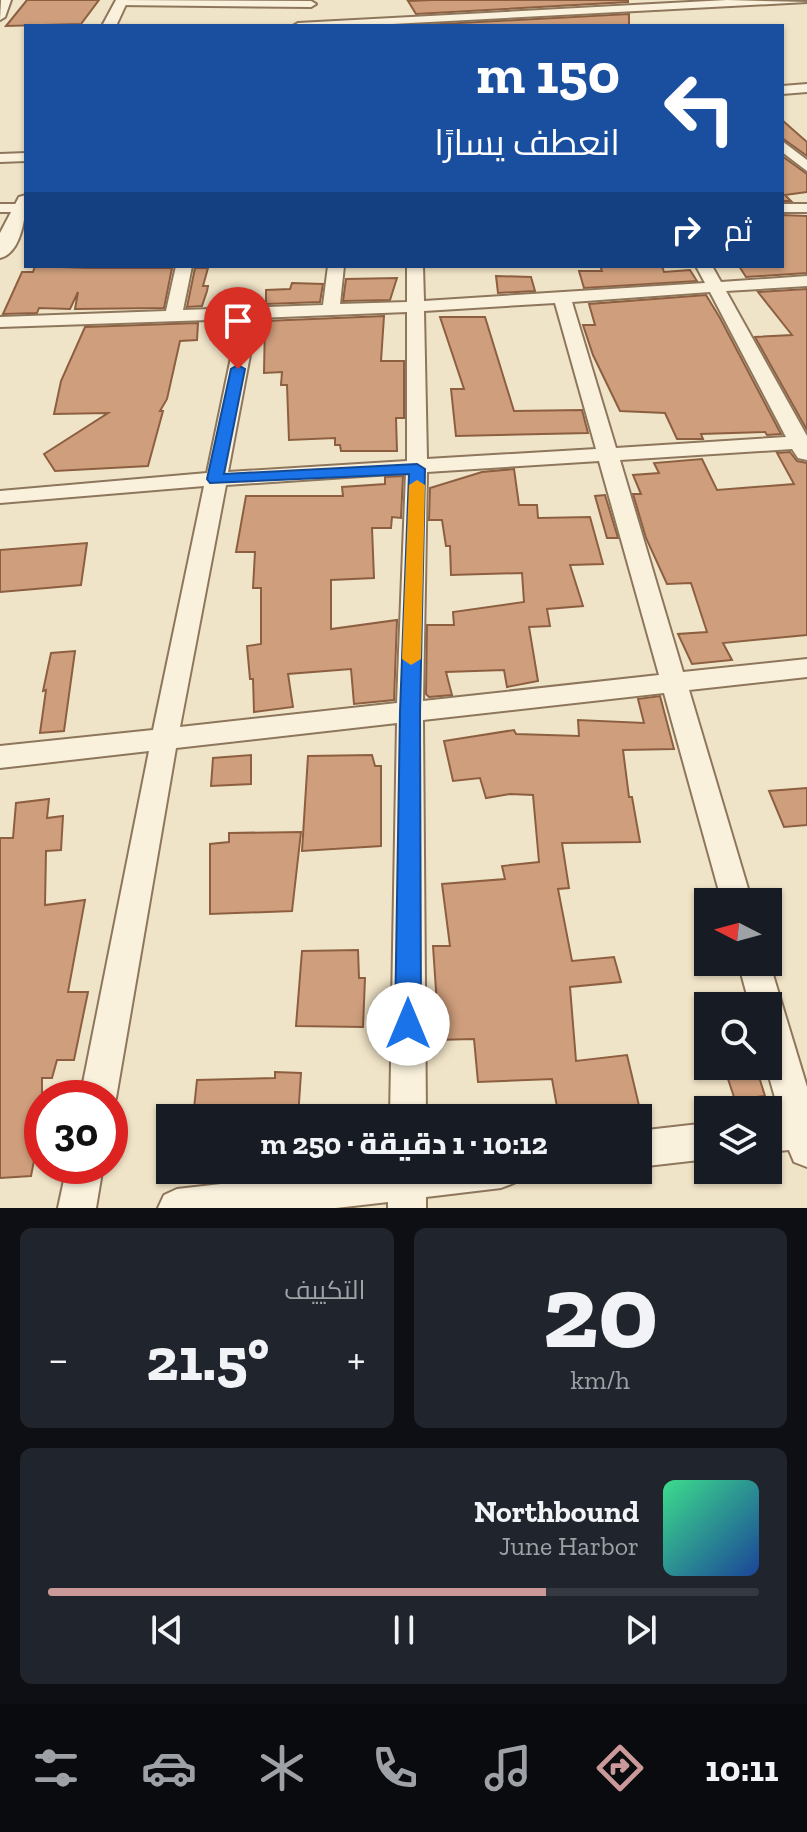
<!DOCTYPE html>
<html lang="ar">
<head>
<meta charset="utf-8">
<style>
  :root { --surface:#171b24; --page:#20242c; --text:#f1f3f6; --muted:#9ea1a6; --line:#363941; --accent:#cc999b }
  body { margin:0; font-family:"Zilla Slab",Cairo,serif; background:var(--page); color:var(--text); direction:rtl; height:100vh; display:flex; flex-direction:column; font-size:30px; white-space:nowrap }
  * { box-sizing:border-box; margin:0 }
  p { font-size:26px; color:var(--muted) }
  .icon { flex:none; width:44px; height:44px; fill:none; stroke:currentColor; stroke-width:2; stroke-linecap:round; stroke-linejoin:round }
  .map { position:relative; height:1208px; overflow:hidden; direction:ltr }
  .panel { display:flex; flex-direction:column; gap:20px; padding:20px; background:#0d0f14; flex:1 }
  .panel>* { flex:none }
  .guide { position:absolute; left:24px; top:24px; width:760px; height:244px; border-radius:0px; box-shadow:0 2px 6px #0004; direction:rtl; background:#1a4fa0; color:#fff; overflow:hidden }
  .needle { width:52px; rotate:276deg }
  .fabs { position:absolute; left:694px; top:888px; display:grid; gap:16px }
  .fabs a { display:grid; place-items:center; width:88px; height:88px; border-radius:0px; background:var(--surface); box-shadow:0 2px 6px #0004; font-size:40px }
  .speed { position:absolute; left:24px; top:1080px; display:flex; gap:16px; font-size:40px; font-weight:700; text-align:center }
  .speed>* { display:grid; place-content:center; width:104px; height:104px; border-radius:50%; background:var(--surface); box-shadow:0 2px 6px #0004; line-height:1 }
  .speed .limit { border:12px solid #d22; background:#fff; color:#111 }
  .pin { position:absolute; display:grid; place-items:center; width:68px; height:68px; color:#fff; margin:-82px -34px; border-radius:50% 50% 50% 0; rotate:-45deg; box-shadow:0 0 8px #0007 }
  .pin .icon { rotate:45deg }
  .me { position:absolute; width:88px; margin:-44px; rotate:0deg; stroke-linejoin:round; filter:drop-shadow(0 0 6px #0008) }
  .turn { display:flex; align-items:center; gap:28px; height:168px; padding:0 32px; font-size:36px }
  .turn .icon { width:104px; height:104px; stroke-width:2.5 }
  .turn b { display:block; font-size:56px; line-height:68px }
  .then { display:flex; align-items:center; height:76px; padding:0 32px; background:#0003; gap:16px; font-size:30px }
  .big { font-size:60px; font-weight:800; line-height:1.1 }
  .panel .tile { flex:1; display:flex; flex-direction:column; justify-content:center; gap:12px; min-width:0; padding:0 28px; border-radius:12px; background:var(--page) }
  .panel .dial { align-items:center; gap:0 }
  .dial b { font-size:104px; line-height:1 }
  .song { display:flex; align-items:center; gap:24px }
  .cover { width:96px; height:96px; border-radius:12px; background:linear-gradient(135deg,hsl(150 70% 55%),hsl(220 70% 35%)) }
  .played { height:8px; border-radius:4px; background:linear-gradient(90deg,var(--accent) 70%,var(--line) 70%) }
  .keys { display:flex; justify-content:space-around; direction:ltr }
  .heat { display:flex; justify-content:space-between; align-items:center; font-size:44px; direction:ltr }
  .panel .tiles { flex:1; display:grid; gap:20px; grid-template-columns:1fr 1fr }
  .tile:last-child { grid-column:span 2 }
  .trip { position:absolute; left:156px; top:1104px; width:496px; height:80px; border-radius:0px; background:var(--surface); box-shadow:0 2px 6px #0004; font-weight:800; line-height:80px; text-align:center; direction:rtl }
  .tabs { display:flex; height:128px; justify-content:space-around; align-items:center; background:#090b0e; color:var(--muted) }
  .tabs .icon { width:56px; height:56px }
  .tabs .selected { color:var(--accent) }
  .tabs b { font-size:36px; color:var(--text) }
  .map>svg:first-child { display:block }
  .building { fill:#cf9f7d; stroke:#8d5f41; stroke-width:2 }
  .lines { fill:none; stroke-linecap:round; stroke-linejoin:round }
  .minor-casing { stroke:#8d765c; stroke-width:4 }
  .tertiary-casing { stroke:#8d765c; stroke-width:4 }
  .minor { fill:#faf1dc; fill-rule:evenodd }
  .tertiary { fill:#faf1dc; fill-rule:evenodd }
  .route { fill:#1a73e8; stroke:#114b97; stroke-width:2 }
  .slow { fill:#f59e0b }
</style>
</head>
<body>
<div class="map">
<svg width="807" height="1208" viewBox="0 0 807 1208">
  <rect width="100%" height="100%" fill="#f0e4c8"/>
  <!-- building -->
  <path class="building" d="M 27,0 L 99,0 L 81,24 L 6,26 Z
    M 432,0 L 628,0 L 628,2 L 416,14 L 408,1 Z
    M 629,14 L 629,26 L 423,25 Z
    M 782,120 L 807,142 L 807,156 L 782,138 Z
    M 782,156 L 807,174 L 807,192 L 785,195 L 791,201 L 782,201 Z
    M 782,215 L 807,216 L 807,273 L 746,277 L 739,266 L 782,266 Z
    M 35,266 L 88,268 L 172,268 L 164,308 L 75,309 L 78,292 L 70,309 L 39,308 L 37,313 L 3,314 L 22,272 L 33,272 Z
    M 600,266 L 662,266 L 664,272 L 690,270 L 697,281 L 584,288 L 579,271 L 602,271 Z
    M 195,268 L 208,268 L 203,286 L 208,286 L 207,291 L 202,306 L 187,307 Z
    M 496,276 L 531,277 L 535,291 L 498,293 Z
    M 397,278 L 390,300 L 343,301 L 346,279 Z
    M 292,283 L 323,284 L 320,302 L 266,304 L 266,290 L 290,289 Z
    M 807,289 L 807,430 L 755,337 L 792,335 L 758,292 Z
    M 706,295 L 720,318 L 781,434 L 767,435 L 765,432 L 701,434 L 703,439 L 677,439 L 665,413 L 620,411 L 593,355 L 583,325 L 595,325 L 589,304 Z
    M 384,316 L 381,361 L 404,361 L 404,418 L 396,418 L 397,451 L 341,451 L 340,445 L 335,445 L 335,438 L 289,440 L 287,385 L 281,385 L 282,372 L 264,373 L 265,321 Z
    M 440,317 L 485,317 L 514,411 L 582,410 L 588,433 L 456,436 L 451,389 L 464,389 Z
    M 198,323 L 197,340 L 180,341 L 167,399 L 160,411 L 163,411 L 148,466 L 55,471 L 44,454 L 108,413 L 54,414 L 61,381 L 85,327 Z
    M 790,452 L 797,461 L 807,463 L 807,635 L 723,643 L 732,660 L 692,664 L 678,634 L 707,632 L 691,583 L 667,584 L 646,538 L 633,494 L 641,494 L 633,475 L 659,473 L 654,463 L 702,459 L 717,490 L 794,484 L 777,453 Z
    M 514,469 L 519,505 L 537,505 L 538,518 L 590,517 L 603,564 L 570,565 L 583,606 L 547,609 L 550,626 L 529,627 L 538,681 L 507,687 L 504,670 L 446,672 L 452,695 L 429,697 L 426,694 L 427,625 L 454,625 L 453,612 L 524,602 L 522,573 L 451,575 L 450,546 L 446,546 L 442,520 L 429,520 L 430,488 L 482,472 Z
    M 403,476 L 401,518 L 392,517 L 391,528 L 372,528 L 374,578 L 331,580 L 331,629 L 397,620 L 394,700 L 354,704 L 351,669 L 288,674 L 293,707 L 254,712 L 253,679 L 250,679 L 247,646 L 261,644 L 261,588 L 253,588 L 255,552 L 236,552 L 246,496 L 343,496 L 342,487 L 385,484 L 385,477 Z
    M 605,495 L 618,538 L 607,538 L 595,496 Z
    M 87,543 L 81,585 L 0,592 L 0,550 Z
    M 75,651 L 64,731 L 40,733 L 46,690 L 43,691 L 51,653 Z
    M 660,696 L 674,749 L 623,750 L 629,797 L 632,797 L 640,842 L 562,843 L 569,888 L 558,889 L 572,961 L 614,957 L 621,982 L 570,987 L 576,1061 L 627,1055 L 641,1114 L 613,1118 L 559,1118 L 552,1079 L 478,1082 L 474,1039 L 435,1040 L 437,1005 L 433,946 L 450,946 L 442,884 L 505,879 L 502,866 L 539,862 L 533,795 L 510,794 L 486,798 L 480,778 L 453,781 L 444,741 L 514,730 L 516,734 L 579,736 L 578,720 L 644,723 L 638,699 Z
    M 251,755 L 251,784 L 211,786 L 213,758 Z
    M 372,755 L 375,766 L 381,766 L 381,846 L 302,851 L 308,756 Z
    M 807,788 L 807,825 L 784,827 L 769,791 Z
    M 49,799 L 47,818 L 63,816 L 61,850 L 46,851 L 45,905 L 85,900 L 68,992 L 88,992 L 74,1060 L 57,1060 L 52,1078 L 42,1078 L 42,1120 L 31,1176 L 0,1178 L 0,838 L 13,838 L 16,803 Z
    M 301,832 L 292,911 L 210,914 L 210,844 L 229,842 L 229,833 Z
    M 358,950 L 359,978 L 365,978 L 363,1027 L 296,1026 L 302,951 Z
    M 756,1067 L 765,1096 L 735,1100 L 725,1070 Z
    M 275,1072 L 301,1073 L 298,1118 L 193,1118 L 197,1080 L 275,1078 Z"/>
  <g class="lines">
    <defs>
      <path id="minor" d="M 1,0 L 11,0 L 5,17 L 0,20 Z
        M 120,0 L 311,1 L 316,4 L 311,7 L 116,5 L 115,3 Z
        M 727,0 L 807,2 L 354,26 L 293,26 L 298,23 Z
        M 807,84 L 807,92 L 782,94 L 782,86 Z
        M 782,141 L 807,160 L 807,171 L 782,152 Z
        M 26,153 L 26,161 L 0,162 L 0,154 Z
        M 0,204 L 26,204 L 26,212 L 0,212 Z
        M 782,204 L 807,204 L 807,212 L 782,212 Z
        M 176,266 L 192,266 L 183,310 L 323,305 L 328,266 L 344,266 L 340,304 L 407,302 L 407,266 L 423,266 L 424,301 L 705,283 L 696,266 L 712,266 L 721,282 L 807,276 L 807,286 L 726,291 L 807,436 L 807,460 L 798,458 L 792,449 L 620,460 L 683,672 L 807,659 L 807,677 L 689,690 L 752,902 L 722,902 L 664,693 L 423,720 L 426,1118 L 390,1118 L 397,723 L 176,748 L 116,1098 L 110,1110 L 110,1098 L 80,1098 L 149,751 L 0,768 L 0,746 L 153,730 L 204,486 L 0,503 L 0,491 L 207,473 L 239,319 L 0,327 L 0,317 L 166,311 ZM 710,292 L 786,437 L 616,448 L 572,302 ZM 555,303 L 596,449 L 427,459 L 424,311 ZM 407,312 L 407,461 L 228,472 L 257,318 ZM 599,461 L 659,675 L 423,701 L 427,472 ZM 406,473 L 397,703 L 180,727 L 226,485 Z
        M 768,958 L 807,1087 L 807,1167 L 794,1162 L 789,1150 L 768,1152 L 768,1116 L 780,1115 L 766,1066 L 768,1006 L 750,1006 L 738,962 L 768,962 Z
        M 708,1123 L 708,1159 L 638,1167 L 638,1131 Z
        M 67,1166 L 103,1166 L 96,1208 L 58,1208 Z
        M 342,1170 L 519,1170 L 514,1183 L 501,1188 L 426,1197 L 426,1208 L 388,1208 L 388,1202 L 336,1208 L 158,1208 L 164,1195 L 177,1189 Z"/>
      <path id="tertiary" d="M 116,0 L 128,0 L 116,26 L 102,26 Z
        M 26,195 C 26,214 22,253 0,258 L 0,233 L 19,197 Z"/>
    </defs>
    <!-- minor casing -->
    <use href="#minor" class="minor-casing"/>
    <!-- tertiary casing -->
    <use href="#tertiary" class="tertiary-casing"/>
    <!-- minor -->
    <use href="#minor" class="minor"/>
    <!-- tertiary -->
    <use href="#tertiary" class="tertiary"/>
  </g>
  <!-- route -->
  <path class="route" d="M 238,365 L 245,369 L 224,474 L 417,464 L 425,469 L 420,712 L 421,1024 L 417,1033 L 408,1036 L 399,1033 L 395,1024 L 400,712 L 409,474 L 210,483 L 207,479 L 231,369 Z"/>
  <!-- slow -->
  <path class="slow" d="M 417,480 L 425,485 L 421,659 L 411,665 L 402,659 L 409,485 Z"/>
</svg>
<div class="fabs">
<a><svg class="needle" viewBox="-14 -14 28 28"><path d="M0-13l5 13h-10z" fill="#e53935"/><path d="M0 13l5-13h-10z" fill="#9ea1a6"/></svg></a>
<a><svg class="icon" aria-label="search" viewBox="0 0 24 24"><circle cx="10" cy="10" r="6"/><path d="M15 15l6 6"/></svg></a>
<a><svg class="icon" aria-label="layers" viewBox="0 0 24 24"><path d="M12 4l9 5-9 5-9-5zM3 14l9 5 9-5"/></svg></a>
</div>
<div class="speed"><div class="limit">30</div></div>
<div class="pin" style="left:238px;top:369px;background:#d93025"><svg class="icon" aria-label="arrive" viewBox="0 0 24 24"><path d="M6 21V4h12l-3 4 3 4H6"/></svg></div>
<svg class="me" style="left:408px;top:1024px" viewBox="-20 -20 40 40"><circle r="19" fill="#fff"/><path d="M0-13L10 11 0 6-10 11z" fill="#1a73e8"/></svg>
<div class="trip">10:12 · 1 دقيقة · 250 m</div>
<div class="guide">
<div class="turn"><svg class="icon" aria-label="left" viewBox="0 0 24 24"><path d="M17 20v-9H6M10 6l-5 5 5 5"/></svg><div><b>150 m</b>انعطف يسارًا</div></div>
<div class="then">ثم<svg class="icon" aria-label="right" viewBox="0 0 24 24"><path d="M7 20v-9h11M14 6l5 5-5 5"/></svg></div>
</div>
</div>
<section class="panel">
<div class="tiles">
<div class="tile dial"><b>20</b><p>km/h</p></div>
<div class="tile"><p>التكييف</p>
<div class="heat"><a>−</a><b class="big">21.5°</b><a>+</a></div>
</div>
<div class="tile">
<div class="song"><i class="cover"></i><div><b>Northbound</b><p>June Harbor</p></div></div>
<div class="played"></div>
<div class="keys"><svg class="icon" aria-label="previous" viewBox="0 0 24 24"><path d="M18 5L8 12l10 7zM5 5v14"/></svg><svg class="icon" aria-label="pause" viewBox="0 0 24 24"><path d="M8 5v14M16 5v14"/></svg><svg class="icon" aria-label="next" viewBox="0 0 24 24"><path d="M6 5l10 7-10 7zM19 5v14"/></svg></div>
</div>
</div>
</section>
<nav class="tabs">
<b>10:11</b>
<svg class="icon selected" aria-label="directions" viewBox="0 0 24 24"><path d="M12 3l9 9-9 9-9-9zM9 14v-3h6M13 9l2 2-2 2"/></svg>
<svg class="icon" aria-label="music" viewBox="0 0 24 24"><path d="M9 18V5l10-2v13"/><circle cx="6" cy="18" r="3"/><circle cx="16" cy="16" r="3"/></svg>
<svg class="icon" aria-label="phone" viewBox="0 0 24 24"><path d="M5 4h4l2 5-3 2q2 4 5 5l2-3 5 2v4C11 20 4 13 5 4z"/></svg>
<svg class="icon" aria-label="climate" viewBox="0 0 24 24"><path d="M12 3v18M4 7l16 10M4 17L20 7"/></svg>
<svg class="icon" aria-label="car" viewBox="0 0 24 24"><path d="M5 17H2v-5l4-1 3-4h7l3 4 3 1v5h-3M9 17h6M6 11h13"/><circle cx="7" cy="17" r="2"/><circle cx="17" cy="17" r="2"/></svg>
<svg class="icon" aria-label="filters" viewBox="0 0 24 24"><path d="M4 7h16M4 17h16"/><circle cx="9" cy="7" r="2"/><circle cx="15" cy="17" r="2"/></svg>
</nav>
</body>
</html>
